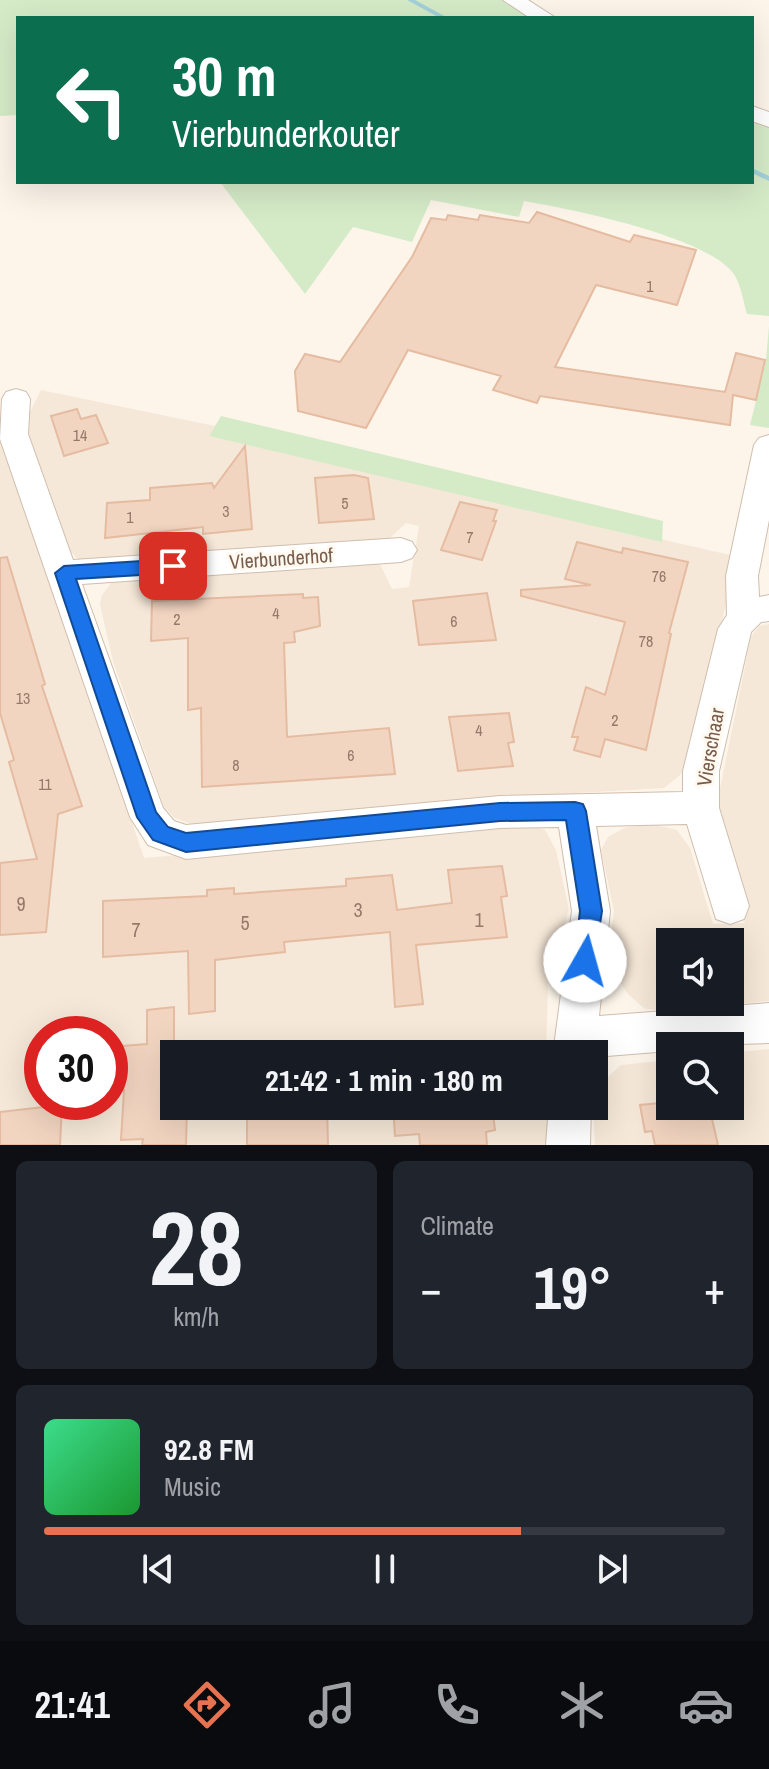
<!DOCTYPE html>
<html lang="en">
<head>
<meta charset="utf-8">
<style>
  :root { --surface:#171b24; --page:#20242c; --text:#f1f3f6; --muted:#9ea1a6; --line:#363941; --accent:#e6724f }
  body { margin:0; font-family:"Archivo Narrow",sans-serif; background:var(--page); color:var(--text); height:100vh; display:flex; flex-direction:column; font-size:30px; white-space:nowrap }
  * { box-sizing:border-box; margin:0 }
  p { font-size:26px; color:var(--muted) }
  .icon { flex:none; width:44px; height:44px; fill:none; stroke:currentColor; stroke-width:2; stroke-linecap:round; stroke-linejoin:round }
  .map { position:relative; height:1145px; overflow:hidden }
  .details { display:flex; flex-direction:column; gap:16px; padding:16px; background:#0d0f14; flex:1 }
  .details>* { flex:none }
  .banner { position:absolute; left:16px; top:16px; width:738px; height:168px; border-radius:0px; box-shadow:0 8px 32px #0002; background:#0b6e4f; color:#fff; overflow:hidden }
  .buttons { position:absolute; left:656px; top:928px; display:grid; gap:16px }
  .buttons a { display:grid; place-items:center; width:88px; height:88px; border-radius:0px; background:var(--surface); box-shadow:0 8px 32px #0002; font-size:40px }
  .speed { position:absolute; left:24px; top:1016px; display:flex; gap:16px; font-size:40px; font-weight:700; text-align:center }
  .speed>* { display:grid; place-content:center; width:104px; height:104px; border-radius:50%; background:var(--surface); box-shadow:0 8px 32px #0002; line-height:1 }
  .speed .limit { border:12px solid #d22; background:#fff; color:#111 }
  .pin { position:absolute; display:grid; place-items:center; width:68px; height:68px; color:#fff; margin:-34px; border-radius:16px; box-shadow:0 4px 12px #0006 }
  .me { position:absolute; width:88px; margin:-44px; rotate:7deg; stroke-linejoin:round; filter:drop-shadow(0 0 6px #0008) }
  .turn { display:flex; align-items:center; gap:28px; height:168px; padding:0 24px; font-size:36px }
  .turn .icon { width:104px; height:104px; stroke-width:2.5 }
  .turn b { display:block; font-size:56px; line-height:68px }
  .big { font-size:60px; font-weight:800; line-height:1.1 }
  .details .card { flex:1; display:flex; flex-direction:column; justify-content:center; gap:12px; min-width:0; padding:0 28px; border-radius:12px; background:var(--page) }
  .details .dial { align-items:center; gap:0 }
  .dial b { font-size:104px; line-height:1 }
  .song { display:flex; align-items:center; gap:24px }
  .cover { width:96px; height:96px; border-radius:12px; background:linear-gradient(135deg,hsl(150 70% 55%),hsl(130 70% 35%)) }
  .played { height:8px; border-radius:4px; background:linear-gradient(90deg,var(--accent) 70%,var(--line) 70%) }
  .keys { display:flex; justify-content:space-around; direction:ltr }
  .heat { display:flex; justify-content:space-between; align-items:center; font-size:44px; direction:ltr }
  .details .tiles { flex:1; display:grid; gap:16px; grid-template-columns:1fr 1fr }
  .card:last-child { grid-column:span 2 }
  .trip { position:absolute; left:160px; top:1040px; width:448px; height:80px; border-radius:0px; background:var(--surface); box-shadow:0 8px 32px #0002; font-weight:800; line-height:80px; text-align:center }
  .dock { display:flex; height:128px; justify-content:space-around; align-items:center; background:#090b0e; color:var(--muted) }
  .dock .icon { width:56px; height:56px }
  .dock .active { color:var(--accent) }
  .dock b { font-size:36px; color:var(--text) }
  .map>svg:first-child { display:block }
  .residential { fill:#f5e8d8; fill-rule:evenodd }
  .green { fill:#d5ebc7 }
  .lines { fill:none; stroke-linecap:round; stroke-linejoin:round }
  .stream { fill:#a3d0d9; fill-rule:evenodd }
  .building { fill:#f2d5c1; stroke:#e5bca1; stroke-width:2 }
  .minor-casing { stroke:#cfbeae; stroke-width:2 }
  .minor { fill:#fff; fill-rule:evenodd }
  .route { fill:#1a73e8; stroke:#114b97; stroke-width:2 }
  .labels { text-anchor:middle; dominant-baseline:central; stroke-width:6; stroke-linejoin:round; paint-order:stroke }
  .number-label { font-size:16px; fill:#967a69 }
  .street-label { font-size:20px; fill:#785c4c; stroke:#fff9f0 }
  .near-number-label { font-size:20px; fill:#967a69 }
</style>
</head>
<body>
<div class="map">
<svg width="769" height="1145" viewBox="0 0 769 1145">
  <rect width="100%" height="100%" fill="#fdf5ea"/>
  <!-- residential -->
  <path class="residential" d="M 41,390 L 215,426 L 210,436 L 730,555 L 727,600 L 689,761 L 680,775 L 664,788 L 458,800 L 191,824 L 175,818 L 164,807 L 113,661 L 100,605 L 102,595 L 112,582 L 357,561 L 380,564 L 392,589 L 409,587 L 419,526 L 406,523 L 388,540 L 89,562 L 78,559 L 68,549 L 24,424 Z
    M 0,431 L 144,858 L 533,824 L 545,830 L 556,850 L 569,909 L 548,982 L 546,1054 L 174,1054 L 174,1106 L 547,1106 L 548,1145 L 0,1145 ZM 42,1034 L 110,1034 L 110,1102 L 42,1102 Z
    M 769,624 L 769,1001 L 666,1011 L 645,1009 L 629,995 L 613,973 L 608,959 L 614,911 L 601,850 L 608,837 L 624,828 L 651,824 L 677,830 L 690,848 L 713,924 L 745,923 L 720,829 L 717,803 L 751,637 L 759,626 ZM 670,942 L 730,942 L 730,1002 L 670,1002 Z
    M 769,1049 L 769,1145 L 595,1145 L 593,1107 L 602,1082 L 621,1065 L 670,1060 L 670,1106 L 730,1106 L 730,1053 Z"/>
  <!-- green -->
  <path class="green" d="M 0,0 L 507,0 L 539,18 L 18,18 L 18,115 L 0,116 Z
    M 752,118 L 769,125 L 769,316 L 747,314 C 743,302 741,283 733,273 C 705,236 571,209 524,201 L 519,217 L 431,200 L 412,242 L 353,227 L 305,294 L 220,182 L 752,182 Z
    M 769,326 L 769,428 L 750,425 L 766,360 Z
    M 221,416 L 663,521 L 662,542 L 209,436 Z"/>
  <g class="lines">
    <!-- stream -->
    <path class="stream" d="M 407,0 L 415,0 L 448,18 L 440,18 Z
      M 752,168 L 769,176 L 769,181 L 752,173 Z"/>
  </g>
  <!-- building -->
  <path class="building" d="M 537,212 L 630,242 L 634,235 L 696,250 L 677,305 L 596,285 L 555,367 L 725,392 L 736,353 L 765,360 L 756,400 L 733,395 L 730,425 L 540,396 L 537,403 L 493,390 L 501,376 L 408,350 L 366,428 L 298,411 L 295,371 L 305,354 L 340,362 L 412,257 L 431,218 L 446,220 L 448,215 L 478,220 L 480,215 L 529,223 Z
    M 77,409 L 81,419 L 96,415 L 108,443 L 64,456 L 51,416 Z
    M 245,446 L 252,529 L 203,534 L 203,527 L 105,538 L 107,503 L 150,500 L 150,488 L 212,483 L 214,488 Z
    M 354,475 L 368,478 L 374,519 L 319,523 L 315,478 Z
    M 460,502 L 497,510 L 493,521 L 496,521 L 482,560 L 441,550 Z
    M 577,542 L 622,553 L 623,548 L 688,562 L 669,633 L 671,634 L 646,750 L 605,739 L 600,757 L 574,750 L 578,737 L 572,737 L 586,687 L 605,695 L 625,622 L 521,596 L 521,590 L 591,585 L 565,579 Z
    M 7,557 L 45,684 L 42,686 L 82,806 L 58,814 L 46,932 L 0,935 L 0,863 L 37,859 L 9,762 L 14,760 L 0,713 L 0,558 Z
    M 487,593 L 496,640 L 419,645 L 413,601 Z
    M 303,594 L 303,598 L 318,597 L 320,626 L 294,632 L 295,642 L 284,643 L 287,737 L 389,728 L 395,774 L 202,787 L 201,708 L 188,710 L 188,638 L 151,641 L 152,601 Z
    M 509,713 L 514,742 L 508,743 L 513,766 L 458,771 L 449,717 Z
    M 502,866 L 507,896 L 501,897 L 507,937 L 416,945 L 423,1004 L 395,1007 L 390,932 L 284,942 L 285,952 L 215,960 L 215,1011 L 189,1014 L 188,951 L 103,957 L 103,901 L 207,896 L 207,890 L 234,888 L 234,894 L 346,886 L 346,879 L 392,875 L 397,910 L 452,903 L 448,870 Z
    M 174,1007 L 174,1106 L 187,1106 L 186,1145 L 142,1145 L 143,1139 L 121,1140 L 124,1090 L 110,1091 L 110,1047 L 147,1044 L 147,1010 Z
    M 670,1102 L 670,1106 L 709,1106 L 718,1145 L 655,1145 L 652,1131 L 645,1132 L 640,1105 Z
    M 62,1105 L 60,1145 L 0,1145 L 0,1112 Z
    M 247,1106 L 327,1106 L 328,1145 L 247,1145 Z
    M 393,1106 L 492,1106 L 495,1130 L 486,1132 L 487,1145 L 420,1145 L 419,1134 L 395,1136 Z"/>
  <g class="lines">
    <defs>
      <path id="minor" d="M 503,0 L 528,0 L 556,18 L 530,18 Z
        M 752,106 L 769,112 L 769,127 L 752,121 Z
        M 16,389 L 26,392 L 30,399 L 28,434 L 73,560 L 401,538 L 412,542 L 417,550 L 412,558 L 401,562 L 82,584 L 163,808 L 174,821 L 186,825 L 500,796 L 683,792 L 683,771 L 718,629 L 727,615 L 726,576 L 754,445 L 759,438 L 769,435 L 769,520 L 758,576 L 759,597 L 769,595 L 769,621 L 761,622 L 751,632 L 719,771 L 719,808 L 749,906 L 744,919 L 730,924 L 716,919 L 687,824 L 596,826 L 610,911 L 599,1016 L 769,1003 L 769,1043 L 670,1046 L 670,1051 L 594,1057 L 594,1054 L 553,1054 L 572,911 L 559,827 L 500,828 L 186,859 L 148,845 L 130,817 L 0,439 L 2,399 L 6,392 Z
        M 549,1106 L 591,1106 L 590,1145 L 546,1145 Z"/>
    </defs>
    <!-- minor casing -->
    <use href="#minor" class="minor-casing"/>
    <!-- minor -->
    <use href="#minor" class="minor"/>
  </g>
  <!-- route -->
  <path class="route" d="M 173,559 L 182,566 L 173,573 L 76,579 L 156,812 L 168,827 L 186,833 L 500,803 L 575,802 L 583,804 L 586,811 L 602,911 L 593,969 L 585,972 L 577,969 L 574,961 L 580,911 L 566,820 L 500,821 L 186,852 L 153,840 L 137,817 L 55,573 L 64,566 Z"/>
  <g class="labels">
    <!-- number labels -->
    <g class="number-label">
      <text x="650" y="286">1</text>
      <text x="80" y="435">14</text>
      <text x="345" y="503">5</text>
      <text x="226" y="511">3</text>
      <text x="130" y="517">1</text>
      <text x="470" y="537">7</text>
      <text x="659" y="576">76</text>
      <text x="276" y="613">4</text>
      <text x="177" y="619">2</text>
      <text x="454" y="621">6</text>
      <text x="646" y="641">78</text>
      <text x="23" y="698">13</text>
      <text x="615" y="720">2</text>
      <text x="479" y="730">4</text>
      <text x="351" y="755">6</text>
      <text x="236" y="765">8</text>
      <text x="45" y="784">11</text>
    </g>
    <!-- street labels -->
    <g class="street-label">
      <text transform="translate(281 558) rotate(-4)">Vierbunderhof</text>
      <text transform="translate(710 747) rotate(-80)">Vierschaar</text>
    </g>
    <!-- near-number labels -->
    <g class="near-number-label">
      <text x="21" y="903">9</text>
      <text x="358" y="909">3</text>
      <text x="479" y="919">1</text>
      <text x="245" y="922">5</text>
      <text x="136" y="929">7</text>
    </g>
  </g>
</svg>
<div class="buttons">
<a><svg class="icon" aria-label="sound" viewBox="0 0 24 24"><path d="M4 9h4l5-4v14l-5-4H4zM17 9q2 3 0 6"/></svg></a>
<a><svg class="icon" aria-label="search" viewBox="0 0 24 24"><circle cx="10" cy="10" r="6"/><path d="M15 15l6 6"/></svg></a>
</div>
<div class="speed"><div class="limit">30</div></div>
<div class="pin" style="left:173px;top:566px;background:#d93025"><svg class="icon" aria-label="arrive" viewBox="0 0 24 24"><path d="M6 21V4h12l-3 4 3 4H6"/></svg></div>
<svg class="me" style="left:585px;top:961px" viewBox="-20 -20 40 40"><circle r="19" fill="#fff"/><path d="M0-13L10 11 0 6-10 11z" fill="#1a73e8"/></svg>
<div class="trip">21:42 · 1 min · 180 m</div>
<div class="banner">
<div class="turn"><svg class="icon" aria-label="left" viewBox="0 0 24 24"><path d="M17 20v-9H6M10 6l-5 5 5 5"/></svg><div><b>30 m</b>Vierbunderkouter</div></div>
</div>
</div>
<section class="details">
<div class="tiles">
<div class="card dial"><b>28</b><p>km/h</p></div>
<div class="card"><p>Climate</p>
<div class="heat"><a>−</a><b class="big">19°</b><a>+</a></div>
</div>
<div class="card">
<div class="song"><i class="cover"></i><div><b>92.8 FM</b><p>Music</p></div></div>
<div class="played"></div>
<div class="keys"><svg class="icon" aria-label="previous" viewBox="0 0 24 24"><path d="M18 5L8 12l10 7zM5 5v14"/></svg><svg class="icon" aria-label="pause" viewBox="0 0 24 24"><path d="M8 5v14M16 5v14"/></svg><svg class="icon" aria-label="next" viewBox="0 0 24 24"><path d="M6 5l10 7-10 7zM19 5v14"/></svg></div>
</div>
</div>
</section>
<nav class="dock">
<b>21:41</b>
<svg class="icon active" aria-label="directions" viewBox="0 0 24 24"><path d="M12 3l9 9-9 9-9-9zM9 14v-3h6M13 9l2 2-2 2"/></svg>
<svg class="icon" aria-label="music" viewBox="0 0 24 24"><path d="M9 18V5l10-2v13"/><circle cx="6" cy="18" r="3"/><circle cx="16" cy="16" r="3"/></svg>
<svg class="icon" aria-label="phone" viewBox="0 0 24 24"><path d="M5 4h4l2 5-3 2q2 4 5 5l2-3 5 2v4C11 20 4 13 5 4z"/></svg>
<svg class="icon" aria-label="climate" viewBox="0 0 24 24"><path d="M12 3v18M4 7l16 10M4 17L20 7"/></svg>
<svg class="icon" aria-label="car" viewBox="0 0 24 24"><path d="M5 17H2v-5l4-1 3-4h7l3 4 3 1v5h-3M9 17h6M6 11h13"/><circle cx="7" cy="17" r="2"/><circle cx="17" cy="17" r="2"/></svg>
</nav>
</body>
</html>
